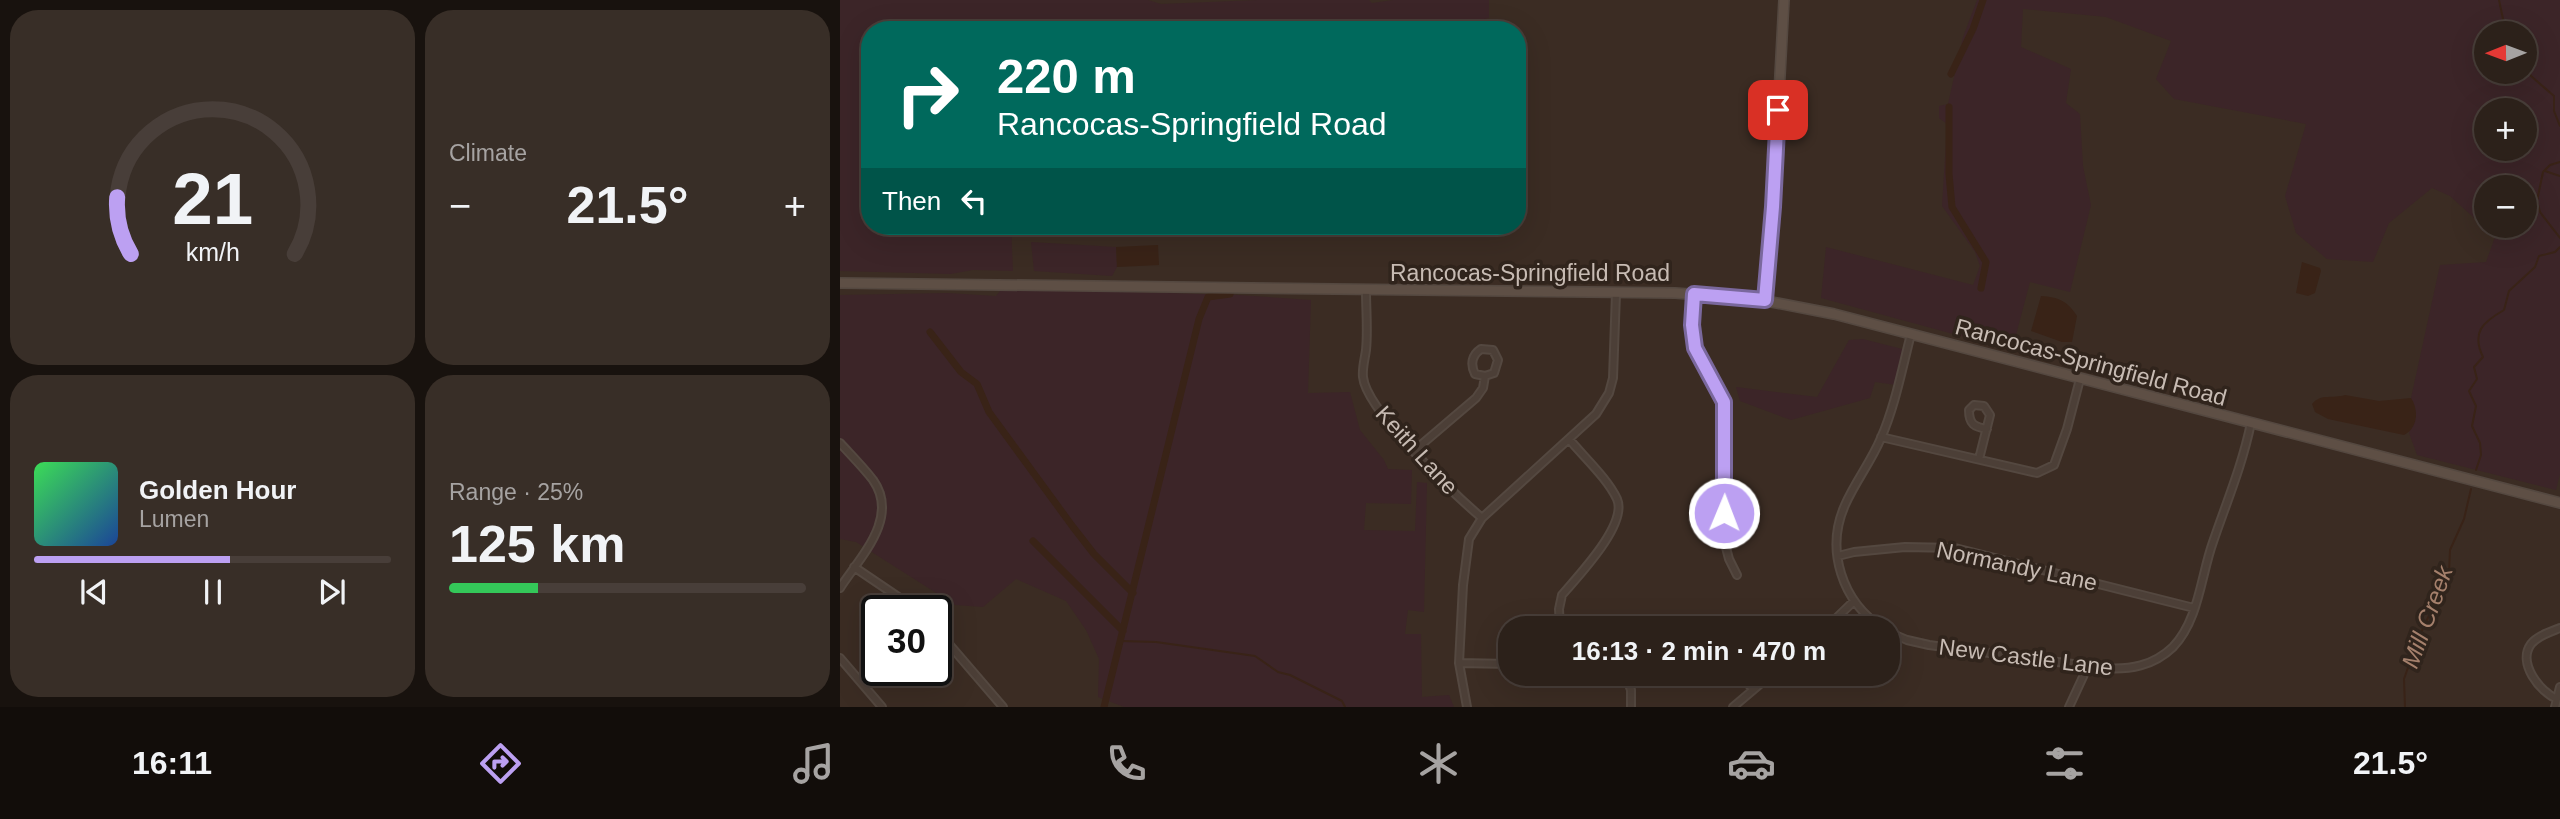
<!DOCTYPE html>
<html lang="en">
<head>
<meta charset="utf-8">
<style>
  :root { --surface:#2c211a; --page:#382e27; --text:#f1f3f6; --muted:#a6a3a2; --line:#483e39; --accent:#bca0f2 }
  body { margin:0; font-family:Arial,sans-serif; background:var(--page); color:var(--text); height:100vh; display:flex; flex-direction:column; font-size:26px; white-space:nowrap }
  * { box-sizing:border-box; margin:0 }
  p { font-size:23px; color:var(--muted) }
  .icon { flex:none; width:38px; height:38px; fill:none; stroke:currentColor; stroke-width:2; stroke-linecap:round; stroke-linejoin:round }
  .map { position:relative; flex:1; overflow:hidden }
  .drawer { display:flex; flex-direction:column; gap:10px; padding:10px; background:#18120e; width:840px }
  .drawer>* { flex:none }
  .guide { position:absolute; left:21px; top:21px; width:665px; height:214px; border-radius:28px; box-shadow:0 7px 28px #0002,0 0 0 2px var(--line); background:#00695c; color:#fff; overflow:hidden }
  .needle { width:46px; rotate:269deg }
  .controls { position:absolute; left:1634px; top:21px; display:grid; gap:14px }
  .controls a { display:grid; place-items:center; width:63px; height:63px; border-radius:50%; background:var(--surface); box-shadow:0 7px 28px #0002,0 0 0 2px var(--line); font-size:35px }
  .speed { position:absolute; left:21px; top:595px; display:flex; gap:14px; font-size:35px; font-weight:700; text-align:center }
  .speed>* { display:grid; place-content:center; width:91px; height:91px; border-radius:50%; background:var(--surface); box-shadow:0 7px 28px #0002,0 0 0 2px var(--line); line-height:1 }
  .speed .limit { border:4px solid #111; border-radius:10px; background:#fff; color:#111 }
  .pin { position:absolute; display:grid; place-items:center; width:60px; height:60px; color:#fff; margin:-30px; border-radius:14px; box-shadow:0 4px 10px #0006 }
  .me { position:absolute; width:77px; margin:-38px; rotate:1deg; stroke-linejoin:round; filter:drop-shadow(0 0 5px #0008) }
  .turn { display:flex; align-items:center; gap:24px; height:147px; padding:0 21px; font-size:32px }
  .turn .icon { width:91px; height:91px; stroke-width:2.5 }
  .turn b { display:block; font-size:49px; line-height:60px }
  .then { display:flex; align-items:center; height:66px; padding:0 21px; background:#0003; gap:14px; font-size:26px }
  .big { font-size:52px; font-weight:800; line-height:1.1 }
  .drawer .widget { flex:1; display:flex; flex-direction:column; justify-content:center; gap:10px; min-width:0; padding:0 24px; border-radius:28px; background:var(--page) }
  .drawer .dial { align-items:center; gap:0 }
  .dial svg { height:182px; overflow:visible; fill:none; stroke:var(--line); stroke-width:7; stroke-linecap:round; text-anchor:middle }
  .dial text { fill:var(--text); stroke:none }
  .song { display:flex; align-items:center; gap:21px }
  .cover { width:84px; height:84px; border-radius:10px; background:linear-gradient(135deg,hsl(130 70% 55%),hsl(220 70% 35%)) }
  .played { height:7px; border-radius:4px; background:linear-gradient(90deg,var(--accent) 55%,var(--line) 55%) }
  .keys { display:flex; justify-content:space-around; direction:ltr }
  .heat { display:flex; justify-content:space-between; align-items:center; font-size:38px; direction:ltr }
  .charge { height:10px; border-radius:5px; background:linear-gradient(90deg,#34c759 25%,var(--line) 0) }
  .drawer .tiles { flex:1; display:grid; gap:10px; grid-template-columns:repeat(2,1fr) }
  .trip { position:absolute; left:658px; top:616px; width:402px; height:70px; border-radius:28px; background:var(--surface); box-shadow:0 7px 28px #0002,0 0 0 2px var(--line); font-weight:800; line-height:70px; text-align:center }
  .tab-bar { display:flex; height:112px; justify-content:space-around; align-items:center; background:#120d0a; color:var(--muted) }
  .tab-bar .icon { width:49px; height:49px }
  .tab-bar .on { color:var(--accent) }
  .tab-bar b { font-size:32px; color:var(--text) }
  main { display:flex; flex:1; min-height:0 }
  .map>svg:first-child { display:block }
  .green { fill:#3c2528; fill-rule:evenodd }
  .water { fill:#392317 }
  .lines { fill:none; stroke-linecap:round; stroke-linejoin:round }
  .stream { stroke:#392317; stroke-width:2 }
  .canal { stroke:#392317; stroke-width:7 }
  .street-casing { stroke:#544840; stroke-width:10 }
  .secondary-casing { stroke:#544840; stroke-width:12 }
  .street { stroke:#4c3f37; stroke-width:6 }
  .secondary { stroke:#5e4f45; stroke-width:9 }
  .route-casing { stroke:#7a689d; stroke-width:18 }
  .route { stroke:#bca0f2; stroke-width:12 }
  .labels { text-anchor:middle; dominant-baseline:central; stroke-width:7; stroke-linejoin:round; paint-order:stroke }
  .street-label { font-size:23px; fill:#c7bbb3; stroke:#30241c }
  .water-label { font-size:24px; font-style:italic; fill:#a5806c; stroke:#30241c }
</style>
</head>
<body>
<main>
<section class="drawer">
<div class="tiles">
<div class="widget dial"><svg viewBox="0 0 100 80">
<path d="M14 69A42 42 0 1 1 86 69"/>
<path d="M14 69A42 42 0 0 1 8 44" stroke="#bca0f2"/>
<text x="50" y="56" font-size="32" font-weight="700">21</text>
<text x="50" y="72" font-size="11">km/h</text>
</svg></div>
<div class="widget"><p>Climate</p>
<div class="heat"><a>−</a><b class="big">21.5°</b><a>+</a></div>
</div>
<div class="widget">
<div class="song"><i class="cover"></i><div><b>Golden Hour</b><p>Lumen</p></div></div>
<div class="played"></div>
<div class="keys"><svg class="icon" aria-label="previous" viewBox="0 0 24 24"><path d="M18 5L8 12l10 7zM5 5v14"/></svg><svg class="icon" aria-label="pause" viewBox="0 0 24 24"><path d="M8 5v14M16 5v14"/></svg><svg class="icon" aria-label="next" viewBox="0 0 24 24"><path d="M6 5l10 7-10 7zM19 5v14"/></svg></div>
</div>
<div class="widget"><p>Range · 25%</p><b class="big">125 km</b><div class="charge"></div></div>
</div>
</section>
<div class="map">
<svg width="1720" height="707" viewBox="0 0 1720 707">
  <rect width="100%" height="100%" fill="#3b2c23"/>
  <!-- green -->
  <path class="green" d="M 0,0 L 308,0 L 321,4 L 417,0 L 529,0 L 532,3 L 553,0 L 649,0 L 649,18 L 640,20 L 363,24 L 283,30 L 30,30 L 30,226 L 171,226 L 173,271 L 133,270 L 111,274 L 0,271 Z
    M 1137,0 L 1720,0 L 1720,474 L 1716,490 L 1577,455 L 1569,433 L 1576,415 L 1571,398 L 1600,265 L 1646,262 L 1655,237 L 1610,196 L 1592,188 L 1549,223 L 1533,262 L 1487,259 L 1456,233 L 1445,196 L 1466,124 L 1334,99 L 1316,79 L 1331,41 L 1266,17 L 1183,9 L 1181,47 L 1231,69 L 1226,103 L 1240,114 L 1243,166 L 1251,205 L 1230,292 L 1190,282 L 1172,350 L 981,298 L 986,247 L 1133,285 L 1140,266 L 1135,252 L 1102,206 L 1107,124 L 1099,118 L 1099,106 L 1108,104 L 1123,37 ZM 1647,33 L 1685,33 L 1685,72 L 1647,72 ZM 1647,110 L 1685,110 L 1685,149 L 1647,149 ZM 1647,187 L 1685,187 L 1685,226 L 1647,226 Z
    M 191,242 L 276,247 L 277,267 L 272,276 L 194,271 Z
    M 222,290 L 399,295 L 471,300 L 468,393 L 510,392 L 520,430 L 544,460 L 548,469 L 572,470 L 571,504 L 526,503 L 524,530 L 575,531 L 577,482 L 587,483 L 584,612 L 568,610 L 565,634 L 581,634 L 582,697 L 609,695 L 614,707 L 284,707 L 258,697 L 259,659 L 246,630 L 226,601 L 176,579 L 143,607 L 115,605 L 16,542 L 0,539 L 0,295 L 108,293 L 156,296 L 160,291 Z
    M 1023,339 L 1066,350 L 1056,385 L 1035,382 L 1030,398 L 951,420 L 900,401 L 896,387 L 977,397 L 1009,340 Z"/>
  <!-- water -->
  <path class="water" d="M 318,245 L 319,265 L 277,267 L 276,247 Z
    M 1462,262 L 1480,268 L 1481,271 L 1475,293 L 1468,296 L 1456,293 Z
    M 1201,296 C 1218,297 1228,301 1237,316 L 1232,342 L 1222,342 L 1191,331 Z
    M 1505,395 L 1539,401 L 1571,398 C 1579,410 1578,428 1564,435 L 1488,419 L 1475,412 L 1472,404 C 1481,393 1493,399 1505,395 Z"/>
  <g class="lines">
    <!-- stream -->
    <path class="stream" d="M 1659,0 L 1666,33
      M 1685,61 L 1691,76 L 1714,96 L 1714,111 L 1720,126
      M 1720,162 L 1710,165 L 1703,172 L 1697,201 L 1700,212 L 1720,238
      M 1705,171 L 1720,176
      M 1636,470 L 1641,455 L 1640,443 L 1632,426 L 1636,406 L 1629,391 L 1637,379 L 1634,367 L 1643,357 C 1631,332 1643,322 1664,310 L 1669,291 L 1695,267 L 1699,256 L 1715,252 L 1720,247
      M 281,641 L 316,642 L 415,656 L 438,672 L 450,675 L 502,701 L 505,707
      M 1565,707 L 1564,679 L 1578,639 L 1594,605 L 1595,591 L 1609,572 L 1610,550 L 1624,519 L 1631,489"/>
    <!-- canal -->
    <path class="canal" d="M 1111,74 L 1133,29 L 1143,0
      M 1109,107 L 1109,174 L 1112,207 L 1146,262 L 1141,288
      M 90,332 L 121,372 L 137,384 L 149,412 L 233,527 L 254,554 L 293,593
      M 193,541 L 283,631
      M 264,707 L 359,319 L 368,297 L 390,294"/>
    <defs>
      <path id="street" d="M 526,291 C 526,310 528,331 526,350 C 525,358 522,368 523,377 C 526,410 615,495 642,518
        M 854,294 L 852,325 L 854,348 L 884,402 L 884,540 L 889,559 L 897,575
        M 1041,437 L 1197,473 L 1214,465 L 1227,429 L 1240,379
        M 0,443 C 11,455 23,467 33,480 C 60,518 20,557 0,588
        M 575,450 L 636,398 L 643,388 L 645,376 L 635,374 C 630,364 632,355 641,349 L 653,350 L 658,360 L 654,373 L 645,376
        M 1139,459 L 1150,415 L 1144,406 L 1134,405 L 1129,410 C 1129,424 1134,427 1147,429
        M 998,556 L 1014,552 L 1065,547 L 1115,548 L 1354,608
        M 14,567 L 79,611
        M 720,628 L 719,609 L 722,595 C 739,575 788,524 777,499 C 768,479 743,456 729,439
        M 986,628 L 1013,602
        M 1043,628 C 1002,602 985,550 1005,505 C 1015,482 1031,462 1041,438 C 1055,406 1062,369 1071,334
        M 96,629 L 163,707
        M 1048,632 L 1067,640 L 1089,645 L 1263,668 C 1290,670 1313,666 1333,647 C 1359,620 1361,575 1373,542 C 1387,501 1402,466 1411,423
        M 0,658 L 42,707
        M 619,663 L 670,664
        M 785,674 L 791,690 L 791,707
        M 899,674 L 913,689
        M 1717,699 C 1700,692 1677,663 1691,644 C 1697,636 1710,632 1720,628
        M 627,707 L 619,663 L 623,585 L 629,539 L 642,518 L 756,414 L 769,393 L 773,378 L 776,293
        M 893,707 L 932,674
        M 1229,707 L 1248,666
        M 1715,707 L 1720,687"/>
      <path id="secondary" d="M 0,283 L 835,293 L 916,299 L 994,314 L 1720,503
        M 925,300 L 933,207 L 944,0"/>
    </defs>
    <!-- street casing -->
    <use href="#street" class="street-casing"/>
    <!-- secondary casing -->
    <use href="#secondary" class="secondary-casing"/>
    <!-- street -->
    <use href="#street" class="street"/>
    <!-- secondary -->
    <use href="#secondary" class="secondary"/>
  </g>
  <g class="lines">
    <defs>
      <path id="route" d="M 884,513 L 884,402 L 855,348 L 852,325 L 854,294 L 925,300 L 933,207 L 938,110"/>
    </defs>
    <!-- route casing -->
    <use href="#route" class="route-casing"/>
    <!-- route -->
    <use href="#route" class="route"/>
  </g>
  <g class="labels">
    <!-- street labels -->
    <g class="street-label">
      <text x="690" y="273">Rancocas-Springfield Road</text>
      <text transform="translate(1251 362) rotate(15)">Rancocas-Springfield Road</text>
      <text transform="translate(577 450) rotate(48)">Keith Lane</text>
      <text transform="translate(1177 566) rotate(12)">Normandy Lane</text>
      <text transform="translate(1186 657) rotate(7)">New Castle Lane</text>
    </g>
    <!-- water labels -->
    <g class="water-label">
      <text transform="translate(1587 617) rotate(-70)">Mill Creek</text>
    </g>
  </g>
</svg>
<div class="controls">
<a><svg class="needle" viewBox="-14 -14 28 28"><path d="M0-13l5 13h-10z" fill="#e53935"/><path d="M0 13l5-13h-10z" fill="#a6a3a2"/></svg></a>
<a>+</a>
<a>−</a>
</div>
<div class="speed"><div class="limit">30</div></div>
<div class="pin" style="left:938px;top:110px;background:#d93025"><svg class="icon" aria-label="arrive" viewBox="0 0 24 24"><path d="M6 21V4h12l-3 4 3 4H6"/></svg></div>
<svg class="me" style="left:884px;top:513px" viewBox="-20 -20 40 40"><circle r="17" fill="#bca0f2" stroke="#fff" stroke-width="3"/><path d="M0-11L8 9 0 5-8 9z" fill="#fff"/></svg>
<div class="trip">16:13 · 2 min · 470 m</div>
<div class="guide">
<div class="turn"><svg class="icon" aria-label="right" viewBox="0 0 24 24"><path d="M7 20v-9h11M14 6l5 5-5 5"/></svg><div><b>220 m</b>Rancocas-Springfield Road</div></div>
<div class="then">Then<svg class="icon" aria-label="left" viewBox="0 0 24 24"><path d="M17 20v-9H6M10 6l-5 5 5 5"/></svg></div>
</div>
</div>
</main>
<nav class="tab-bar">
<b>16:11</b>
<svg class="icon on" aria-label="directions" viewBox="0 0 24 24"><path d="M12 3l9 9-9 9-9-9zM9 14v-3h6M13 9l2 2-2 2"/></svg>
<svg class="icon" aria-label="music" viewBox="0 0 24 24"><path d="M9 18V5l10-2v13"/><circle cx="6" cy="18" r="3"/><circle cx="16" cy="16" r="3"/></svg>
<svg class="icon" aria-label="phone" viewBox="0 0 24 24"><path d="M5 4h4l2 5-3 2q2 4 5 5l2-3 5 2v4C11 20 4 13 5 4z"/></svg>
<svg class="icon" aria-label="climate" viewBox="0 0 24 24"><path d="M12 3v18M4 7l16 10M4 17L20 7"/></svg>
<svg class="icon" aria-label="car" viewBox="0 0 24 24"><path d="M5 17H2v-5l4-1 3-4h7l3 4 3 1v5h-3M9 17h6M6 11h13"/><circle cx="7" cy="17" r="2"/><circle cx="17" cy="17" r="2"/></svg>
<svg class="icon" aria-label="filters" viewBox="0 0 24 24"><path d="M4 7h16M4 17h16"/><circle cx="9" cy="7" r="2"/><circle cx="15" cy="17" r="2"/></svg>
<b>21.5°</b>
</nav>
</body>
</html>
